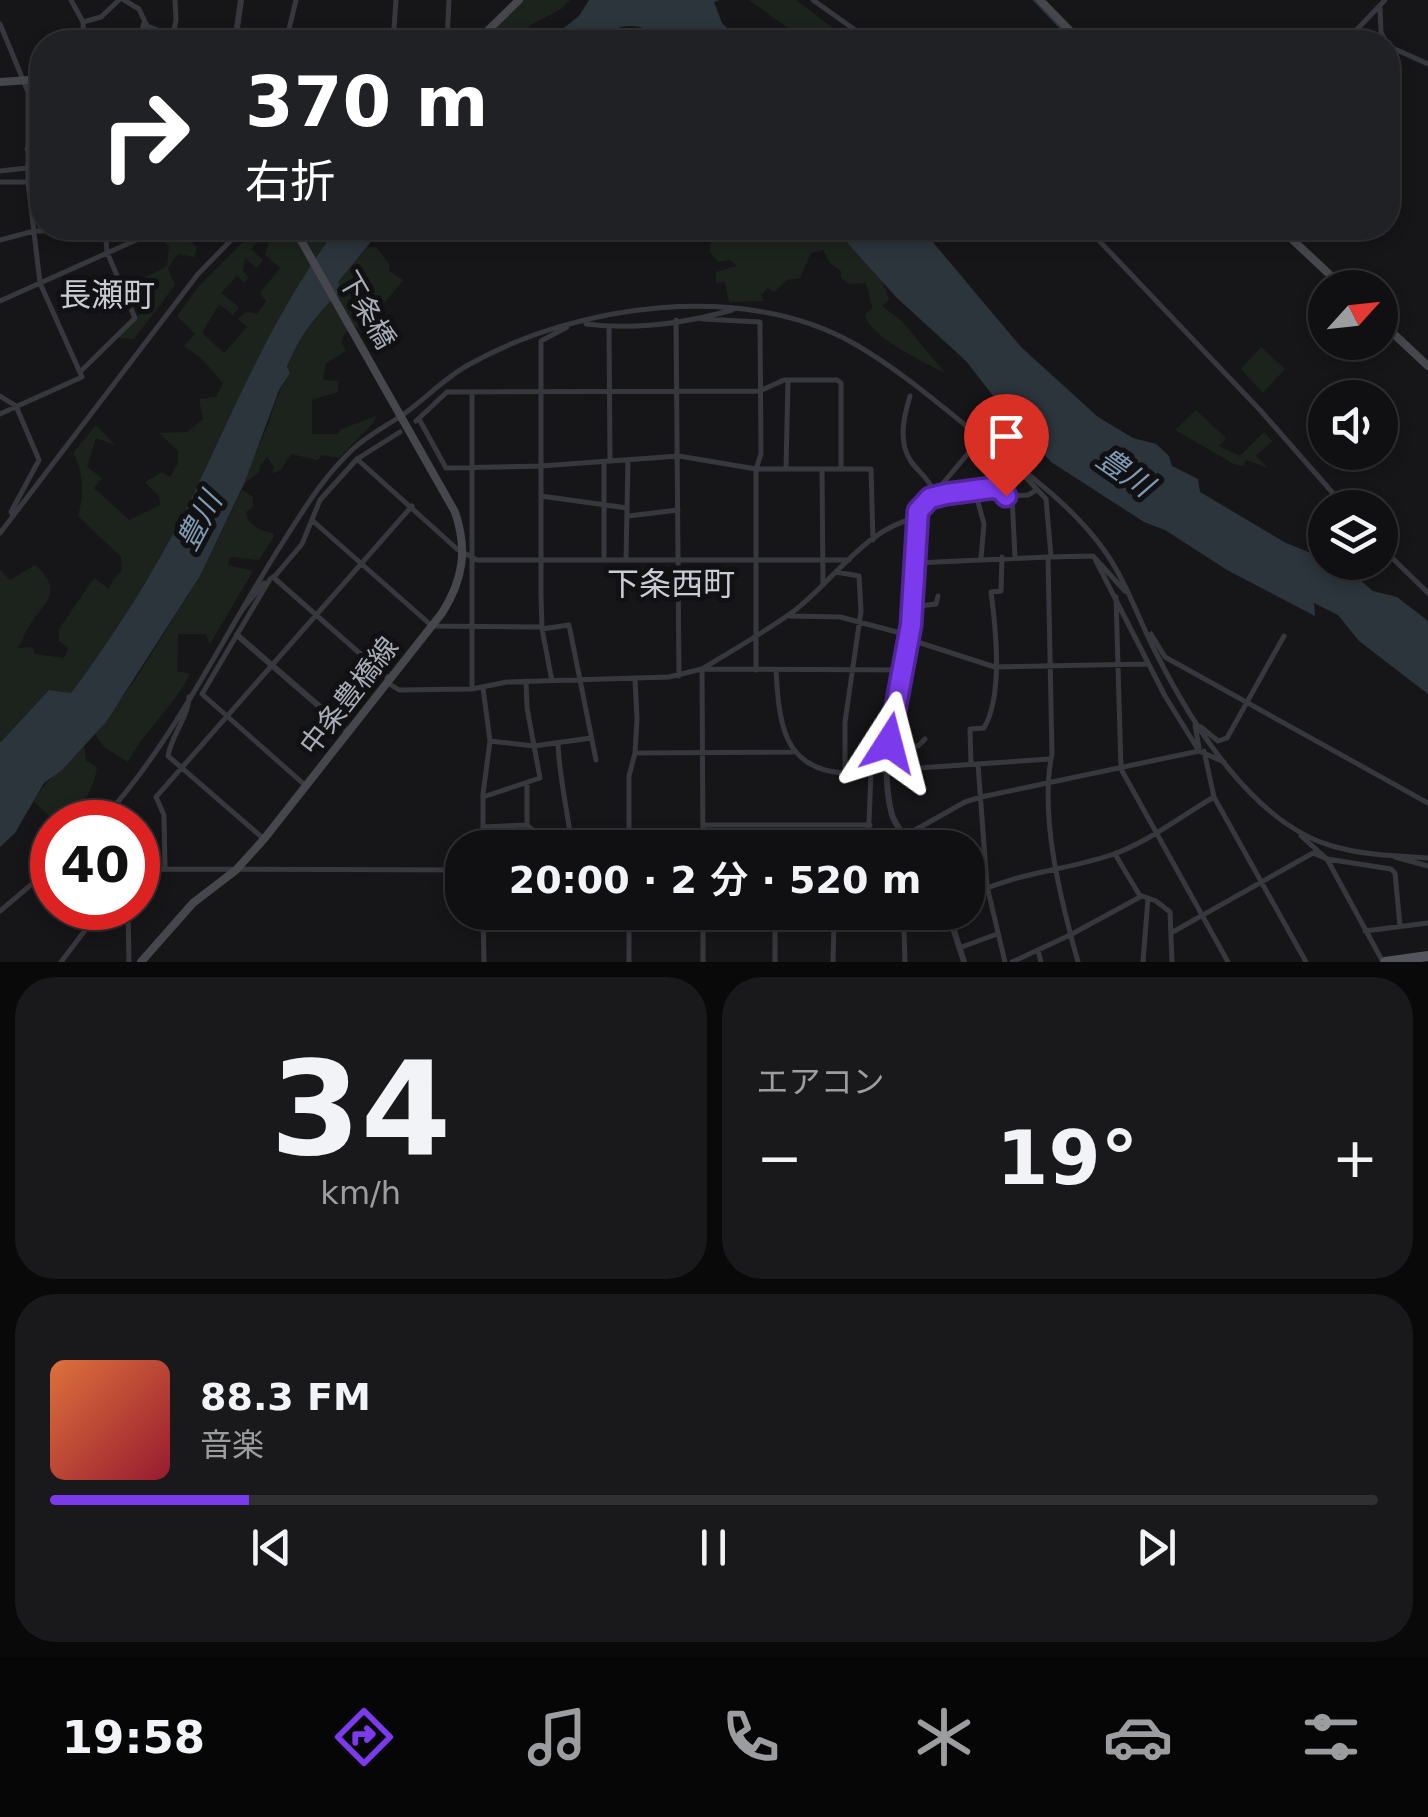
<!DOCTYPE html>
<html lang="ja">
<head>
<meta charset="utf-8">
<style>
  :root { --surface:#101012; --page:#19191b; --text:#f1f3f6; --muted:#9c9d9f; --line:#303032; --accent:#7c3aed }
  body { margin:0; font-family:"DejaVu Sans","Noto Sans JP",sans-serif; background:var(--page); color:var(--text); height:100vh; display:flex; flex-direction:column; font-size:38px; white-space:nowrap }
  * { box-sizing:border-box; margin:0 }
  p { font-size:32px; color:var(--muted) }
  .icon { flex:none; width:55px; height:55px; fill:none; stroke:currentColor; stroke-width:2; stroke-linecap:round; stroke-linejoin:round }
  .map { position:relative; height:962px; overflow:hidden }
  .details { display:flex; flex-direction:column; gap:15px; padding:15px; background:#09090a; flex:1 }
  .details>* { flex:none }
  .hud { position:absolute; left:30px; top:30px; width:1370px; height:210px; border-radius:40px; box-shadow:0 5px 15px #0003,0 0 0 2px var(--line); background:#202124; color:#fff; overflow:hidden }
  .needle { width:65px; rotate:63deg }
  .tools { position:absolute; left:1308px; top:270px; display:grid; gap:20px }
  .tools a { display:grid; place-items:center; width:90px; height:90px; border-radius:50%; background:var(--surface); box-shadow:0 5px 15px #0003,0 0 0 2px var(--line); font-size:50px }
  .speed { position:absolute; left:30px; top:800px; display:flex; gap:20px; font-size:50px; font-weight:700; text-align:center }
  .speed>* { display:grid; place-content:center; width:130px; height:130px; border-radius:50%; background:var(--surface); box-shadow:0 5px 15px #0003,0 0 0 2px var(--line); line-height:1 }
  .speed .limit { border:15px solid #d22; background:#fff; color:#111 }
  .pin { position:absolute; display:grid; place-items:center; width:85px; height:85px; color:#fff; margin:-102px -42px; border-radius:50% 50% 50% 0; rotate:-45deg; box-shadow:0 0 10px #0007 }
  .pin .icon { rotate:45deg }
  .me { position:absolute; width:110px; margin:-55px; rotate:9deg; stroke-linejoin:round; filter:drop-shadow(0 0 8px #0008) }
  .turn { display:flex; align-items:center; gap:35px; height:210px; padding:0 50px; font-size:45px }
  .turn .icon { width:130px; height:130px; stroke-width:2.5 }
  .turn b { display:block; font-size:70px; line-height:85px }
  .big { font-size:75px; font-weight:600; line-height:1.1 }
  .details .tile { flex:1; display:flex; flex-direction:column; justify-content:center; gap:15px; min-width:0; padding:0 35px; border-radius:40px; background:var(--page) }
  .details .dial { align-items:center; gap:0 }
  .dial b { font-size:130px; line-height:1 }
  .song { display:flex; align-items:center; gap:30px }
  .cover { width:120px; height:120px; border-radius:15px; background:linear-gradient(135deg,hsl(20 70% 55%),hsl(350 70% 35%)) }
  .played { height:10px; border-radius:5px; background:linear-gradient(90deg,var(--accent) 15%,var(--line) 15%) }
  .keys { display:flex; justify-content:space-around; direction:ltr }
  .heat { display:flex; justify-content:space-between; align-items:center; font-size:55px; direction:ltr }
  .details .tiles { flex:1; display:grid; gap:15px; grid-template-columns:1fr 1fr }
  .tile:last-child { grid-column:span 2 }
  .trip { position:absolute; left:445px; top:830px; width:540px; height:100px; border-radius:40px; background:var(--surface); box-shadow:0 5px 15px #0003,0 0 0 2px var(--line); font-weight:600; line-height:100px; text-align:center }
  .menu { display:flex; height:160px; justify-content:space-around; align-items:center; background:#060607; color:var(--muted) }
  .menu .icon { width:70px; height:70px }
  .menu .current { color:var(--accent) }
  .menu b { font-size:45px; color:var(--text) }
  .map>svg:first-child { display:block }
  .green { fill:#1c231d }
  .water { fill:#2c353c }
  .lines { fill:none; stroke-linecap:round; stroke-linejoin:round }
  .stream { stroke:#2c353c; stroke-width:2.5 }
  .minor { stroke:#37383d; stroke-width:5 }
  .tertiary { stroke:#37383d; stroke-width:6 }
  .secondary { stroke:#45474d; stroke-width:8 }
  .primary { stroke:#53555c; stroke-width:10 }
  .route-casing { stroke:#51269a; stroke-width:25 }
  .route { stroke:#7c3aed; stroke-width:18 }
  .labels { text-anchor:middle; dominant-baseline:central; stroke-width:10; stroke-linejoin:round; paint-order:stroke }
  .street-label { font-size:28px; fill:#a8adb8; stroke:#111113 }
  .water-label { font-size:30px; font-style:italic; fill:#7f9bb3; stroke:#111113 }
  .quarter-label { font-size:32px; fill:#c9ccd4; stroke:#111113 }
</style>
</head>
<body>
<div class="map">
<svg width="1428" height="962" viewBox="0 0 1428 962">
  <rect width="100%" height="100%" fill="#161618"/>
  <!-- green -->
  <path class="green" d="M 521,0 L 570,0 L 561,9 L 529,26 L 531,32 L 520,38 L 512,32 L 502,42 L 481,42 L 489,30 Z
    M 749,0 L 796,0 L 851,42 L 807,42 Z
    M 171,228 L 197,247 L 194,257 L 178,254 L 168,268 L 175,285 L 134,339 L 118,338 C 135,320 157,303 142,279 L 167,266 L 169,247 L 158,234 Z
    M 308,228 L 337,228 C 283,300 246,381 208,463 C 171,545 125,621 71,693 L 49,690 L 0,743 L 0,570 L 10,580 L 35,565 C 65,591 45,601 29,626 C 25,632 22,641 18,648 L 33,647 L 34,654 L 64,658 L 69,648 L 59,641 L 59,629 L 94,578 L 109,589 L 112,581 L 122,570 L 121,557 L 78,516 C 84,496 84,471 73,453 L 96,425 L 115,445 L 96,438 L 87,467 L 102,478 L 94,488 L 129,520 L 160,505 L 159,496 L 145,482 L 162,472 L 170,477 L 178,463 L 178,451 L 159,433 L 187,432 L 203,419 L 199,399 L 216,397 L 223,383 L 203,360 L 184,346 L 195,334 L 177,316 L 198,287 L 252,233 L 264,235 L 251,249 L 263,260 L 257,268 L 245,258 L 243,271 L 248,277 L 245,283 L 237,276 L 221,293 L 239,307 L 233,315 L 219,304 L 202,333 L 224,353 L 247,327 L 238,319 L 246,312 L 257,314 L 266,301 L 260,293 L 280,268 L 265,255 L 270,238 C 284,240 301,244 308,228 Z
    M 711,228 L 834,228 L 882,280 L 889,299 L 882,306 L 902,321 L 945,373 C 923,362 870,337 865,315 L 873,307 C 867,299 871,290 865,283 L 848,284 L 841,278 L 841,271 L 830,263 L 823,250 L 811,253 L 800,278 L 787,280 L 774,292 L 768,288 L 761,295 L 764,301 L 729,302 L 725,282 L 716,283 L 716,272 L 737,266 L 730,260 L 718,262 L 710,252 Z
    M 366,247 L 376,247 L 389,264 L 389,271 L 403,280 L 361,332 L 356,326 L 345,333 L 341,342 L 346,351 L 326,363 L 323,380 L 338,381 L 338,392 L 312,400 L 312,434 L 338,434 L 341,429 L 376,416 L 374,422 L 339,458 L 322,455 L 317,460 L 291,454 L 280,471 L 272,473 L 274,467 L 267,457 L 260,466 L 259,472 L 244,484 C 250,462 261,444 268,424 C 274,405 279,390 290,373 L 287,367 C 300,335 316,314 342,291 L 337,282 Z
    M 1261,347 L 1285,369 L 1263,393 L 1241,369 Z
    M 1196,410 L 1226,438 L 1219,446 L 1240,456 L 1264,432 L 1272,441 L 1256,456 L 1268,468 L 1246,460 L 1243,466 L 1234,464 L 1175,430 Z
    M 242,490 L 253,497 L 253,507 L 246,512 C 249,527 260,530 273,533 L 274,536 L 259,560 L 230,557 L 228,565 L 253,571 L 210,644 L 206,634 L 178,634 L 177,671 L 190,674 C 173,708 145,729 128,762 L 104,747 L 95,734 L 135,680 L 200,576 Z
    M 84,746 L 86,761 L 97,767 C 93,795 79,811 55,822 L 34,801 C 46,779 67,764 84,746 Z"/>
  <!-- water -->
  <path class="water" d="M 589,0 L 720,0 L 714,2 L 722,23 L 741,42 L 668,42 L 659,38 L 665,35 C 641,27 619,17 602,42 L 546,42 L 579,16 Z
    M 337,228 L 382,228 L 338,282 L 342,290 C 317,314 300,334 287,367 L 290,373 L 279,390 L 244,484 L 200,576 L 106,722 L 62,770 L 44,783 L 15,833 L 0,847 L 0,743 L 49,690 L 71,693 C 125,621 171,545 208,463 C 246,381 283,300 337,228 Z
    M 834,228 L 921,228 L 1021,347 L 1098,417 L 1133,438 L 1156,444 L 1169,456 L 1172,466 L 1198,479 L 1200,492 L 1286,543 L 1316,555 L 1319,560 L 1349,571 L 1373,591 L 1397,597 L 1428,621 L 1428,694 L 1359,641 L 1338,615 L 1314,603 L 1315,616 L 1227,570 L 1165,530 L 1144,522 L 1051,462 L 1004,410 L 966,361 L 896,297 Z"/>
  <g class="lines">
    <!-- stream -->
    <path class="stream" d="M 1034,0 L 1074,42"/>
    <!-- minor -->
    <path class="minor" d="M 71,0 L 83,22 L 84,42
      M 124,0 L 139,9 L 147,26 L 189,42
      M 813,0 L 872,42
      M 1380,7 L 1381,32 L 1386,42
      M 83,22 L 101,17 L 119,0
      M 0,24 L 28,92 L 28,182 L 40,283 L 82,377 L 0,414
      M 1355,32 L 1379,42
      M 173,36 L 176,20 L 175,0
      M 139,42 L 144,23
      M 286,42 L 296,0
      M 328,42 L 328,40 L 385,42
      M 393,42 L 396,0
      M 447,42 L 449,0
      M 1345,42 L 1385,0
      M 1388,46 L 1428,64
      M 27,149 L 42,148
      M 28,166 L 42,166
      M 0,171 L 27,168
      M 0,182 L 27,182
      M 1087,228 L 1260,410 L 1346,508
      M 0,240 L 34,231 L 104,230
      M 0,301 L 163,228
      M 702,319 L 760,322 L 761,454 L 756,469 L 756,670
      M 676,320 L 679,676
      M 586,324 C 634,330 686,323 732,310
      M 609,326 L 610,461
      M 80,372 L 135,318 L 107,252 L 105,228
      M 472,393 L 472,689
      M 0,396 L 16,406 L 39,460 L 11,512 L 13,516
      M 910,396 C 904,416 898,440 910,460 C 918,472 929,478 934,492
      M 985,405 L 993,417 L 987,432 L 1012,458
      M 419,419 L 446,468 L 541,466 L 679,456 L 756,469 L 871,469 L 873,540
      M 416,421 L 447,392 L 760,391 L 784,380 L 837,380 L 841,383 L 841,469
      M 357,459 L 400,432
      M 1016,467 L 1046,499 L 1051,556
      M 786,468 L 788,380
      M 822,469 L 823,584
      M 975,491 L 984,524 L 981,558
      M 541,496 L 627,508
      M 1012,496 L 1015,557
      M 930,498 L 991,488 L 1000,489 L 1006,496 L 1028,495 L 1035,491
      M 628,516 L 678,510
      M 313,521 L 432,626 L 540,627
      M 0,533 L 198,274 L 243,228
      M 1380,546 L 1428,593
      M 604,559 L 604,462
      M 626,559 L 628,460
      M 1095,559 L 1165,696 L 1199,751
      M 916,563 L 1048,557
      M 836,572 L 859,576 L 861,611 L 845,722 L 845,772
      M 275,576 L 302,544 L 320,500 L 357,459 L 457,549 L 477,560 L 849,560
      M 273,577 L 390,680
      M 270,579 L 202,694 L 306,786
      M 1116,597 L 1121,769 L 1228,962
      M 912,607 L 936,604 L 938,596
      M 242,610 L 264,583
      M 790,616 L 840,617 L 908,635 L 918,547 L 917,514 L 981,438
      M 542,629 L 569,625 L 596,760
      M 1151,634 L 1165,657 L 1428,803
      M 908,639 L 995,667 L 1148,664
      M 776,670 C 779,721 782,770 845,773 L 1050,759
      M 552,681 L 542,629 L 541,595 L 541,341 L 567,327
      M 388,683 L 399,690 L 472,689 L 507,682 L 669,677 L 702,669 L 900,670
      M 483,688 L 490,741 L 483,794 L 483,848
      M 189,697 C 188,718 171,736 168,756 L 264,839
      M 1195,725 L 1199,748
      M 1201,727 L 1218,741 L 1227,738 L 1284,636
      M 490,741 L 534,746 L 591,738
      M 558,743 C 559,777 568,812 572,848
      M 1204,751 L 1214,797 L 1306,962
      M 636,753 L 793,752
      M 971,764 L 970,729 L 984,728 C 1003,695 996,630 991,592 L 1001,591 L 1002,557
      M 978,764 L 987,886 L 1005,962
      M 905,769 L 907,746 L 918,746 L 925,739
      M 527,785 L 527,825 L 536,833 L 542,848
      M 483,797 L 540,778 L 527,708 L 526,681
      M 100,822 C 175,742 223,635 283,542 C 304,509 324,476 353,449 C 367,436 382,428 398,418 C 423,402 442,379 470,364 C 577,304 743,281 853,343 C 895,367 933,399 970,429 C 1017,466 1069,501 1104,550 C 1127,582 1139,621 1157,655 C 1192,724 1252,821 1329,845 C 1360,855 1396,856 1428,858
      M 703,825 L 870,825
      M 483,827 L 527,825
      M 1301,836 L 1327,859 L 1383,962
      M 629,848 L 629,776 L 635,753 L 637,719 L 635,679
      M 703,848 L 702,669 C 733,650 765,632 794,611 C 834,581 864,529 916,518
      M 868,848 L 871,771
      M 883,848 L 965,802 L 981,797 L 1199,751 L 1224,762
      M 1115,854 L 1140,896
      M 1395,857 L 1428,866
      M 165,869 L 164,815 L 156,797 L 412,506
      M 138,874 L 144,870 L 165,869 L 462,870
      M 968,897 C 1012,873 1063,871 1111,855 C 1147,843 1181,816 1214,797
      M 128,908 L 129,962
      M 0,911 L 52,867
      M 483,912 L 484,962
      M 629,912 L 629,962
      M 703,912 L 703,962
      M 864,921 C 894,926 922,934 952,925
      M 703,922 L 864,921 L 865,912
      M 904,930 L 905,962
      M 1365,931 L 1428,923
      M 1171,933 L 1313,853 L 1327,859 L 1391,869 L 1395,873 L 1400,926
      M 959,948 L 997,934
      M 1038,950 L 1041,962
      M 61,962 L 102,908
      M 775,962 L 775,922
      M 833,962 L 834,922
      M 1012,962 L 1070,935 L 1142,896 L 1156,901 L 1170,912 L 1172,962
      M 1078,962 C 1061,901 1039,816 1052,754 L 1048,557 L 1093,556 L 1125,591
      M 1143,962 L 1148,898"/>
    <!-- tertiary -->
    <path class="tertiary" d="M 235,42 L 241,0
      M 237,635 L 349,732
      M 908,635 C 896,691 877,758 892,815 C 896,827 906,838 914,848
      M 948,912 L 964,962"/>
    <!-- secondary -->
    <path class="secondary" d="M 1040,0 L 1081,42
      M 476,42 L 519,0
      M 0,82 L 42,79
      M 1280,228 L 1344,288
      M 1380,321 L 1428,366
      M 141,962 L 193,903 L 236,870 L 264,839 L 442,613 C 463,580 468,550 455,512 L 294,228"/>
    <!-- primary -->
    <path class="primary" d="M 1385,962 L 1428,956"/>
  </g>
  <g class="lines">
    <defs>
      <path id="route" d="M 889,743 L 911,625 L 918,511 L 930,498 L 946,494 L 991,488 L 1000,489 L 1006,496"/>
    </defs>
    <!-- route casing -->
    <use href="#route" class="route-casing"/>
    <!-- route -->
    <use href="#route" class="route"/>
  </g>
  <g class="labels">
    <!-- street labels -->
    <g class="street-label">
      <text transform="translate(367 310) rotate(60)">下条橋</text>
      <text transform="translate(349 696) rotate(-52)">中条豊橋線</text>
    </g>
    <!-- water labels -->
    <g class="water-label">
      <text transform="translate(1125 472) rotate(35)">豊川</text>
      <text transform="translate(199 521) rotate(-62)">豊川</text>
    </g>
    <!-- quarter labels -->
    <g class="quarter-label">
      <text x="107" y="295">長瀬町</text>
      <text x="671" y="584">下条西町</text>
    </g>
  </g>
</svg>
<div class="tools">
<a><svg class="needle" viewBox="-14 -14 28 28"><path d="M0-13l5 13h-10z" fill="#e53935"/><path d="M0 13l5-13h-10z" fill="#9c9d9f"/></svg></a>
<a><svg class="icon" aria-label="sound" viewBox="0 0 24 24"><path d="M4 9h4l5-4v14l-5-4H4zM17 9q2 3 0 6"/></svg></a>
<a><svg class="icon" aria-label="layers" viewBox="0 0 24 24"><path d="M12 4l9 5-9 5-9-5zM3 14l9 5 9-5"/></svg></a>
</div>
<div class="speed"><div class="limit">40</div></div>
<div class="pin" style="left:1006px;top:496px;background:#d93025"><svg class="icon" aria-label="arrive" viewBox="0 0 24 24"><path d="M6 21V4h12l-3 4 3 4H6"/></svg></div>
<svg class="me" style="left:889px;top:743px" viewBox="-20 -20 40 40"><path d="M0-17L14 15 0 8-14 15z" fill="#7c3aed" stroke="#fff" stroke-width="4"/></svg>
<div class="trip">20:00 · 2 分 · 520 m</div>
<div class="hud">
<div class="turn"><svg class="icon" aria-label="right" viewBox="0 0 24 24"><path d="M7 20v-9h11M14 6l5 5-5 5"/></svg><div><b>370 m</b>右折</div></div>
</div>
</div>
<section class="details">
<div class="tiles">
<div class="tile dial"><b>34</b><p>km/h</p></div>
<div class="tile"><p>エアコン</p>
<div class="heat"><a>−</a><b class="big">19°</b><a>+</a></div>
</div>
<div class="tile">
<div class="song"><i class="cover"></i><div><b>88.3 FM</b><p>音楽</p></div></div>
<div class="played"></div>
<div class="keys"><svg class="icon" aria-label="previous" viewBox="0 0 24 24"><path d="M18 5L8 12l10 7zM5 5v14"/></svg><svg class="icon" aria-label="pause" viewBox="0 0 24 24"><path d="M8 5v14M16 5v14"/></svg><svg class="icon" aria-label="next" viewBox="0 0 24 24"><path d="M6 5l10 7-10 7zM19 5v14"/></svg></div>
</div>
</div>
</section>
<nav class="menu">
<b>19:58</b>
<svg class="icon current" aria-label="directions" viewBox="0 0 24 24"><path d="M12 3l9 9-9 9-9-9zM9 14v-3h6M13 9l2 2-2 2"/></svg>
<svg class="icon" aria-label="music" viewBox="0 0 24 24"><path d="M9 18V5l10-2v13"/><circle cx="6" cy="18" r="3"/><circle cx="16" cy="16" r="3"/></svg>
<svg class="icon" aria-label="phone" viewBox="0 0 24 24"><path d="M5 4h4l2 5-3 2q2 4 5 5l2-3 5 2v4C11 20 4 13 5 4z"/></svg>
<svg class="icon" aria-label="climate" viewBox="0 0 24 24"><path d="M12 3v18M4 7l16 10M4 17L20 7"/></svg>
<svg class="icon" aria-label="car" viewBox="0 0 24 24"><path d="M5 17H2v-5l4-1 3-4h7l3 4 3 1v5h-3M9 17h6M6 11h13"/><circle cx="7" cy="17" r="2"/><circle cx="17" cy="17" r="2"/></svg>
<svg class="icon" aria-label="filters" viewBox="0 0 24 24"><path d="M4 7h16M4 17h16"/><circle cx="9" cy="7" r="2"/><circle cx="15" cy="17" r="2"/></svg>
</nav>
</body>
</html>
